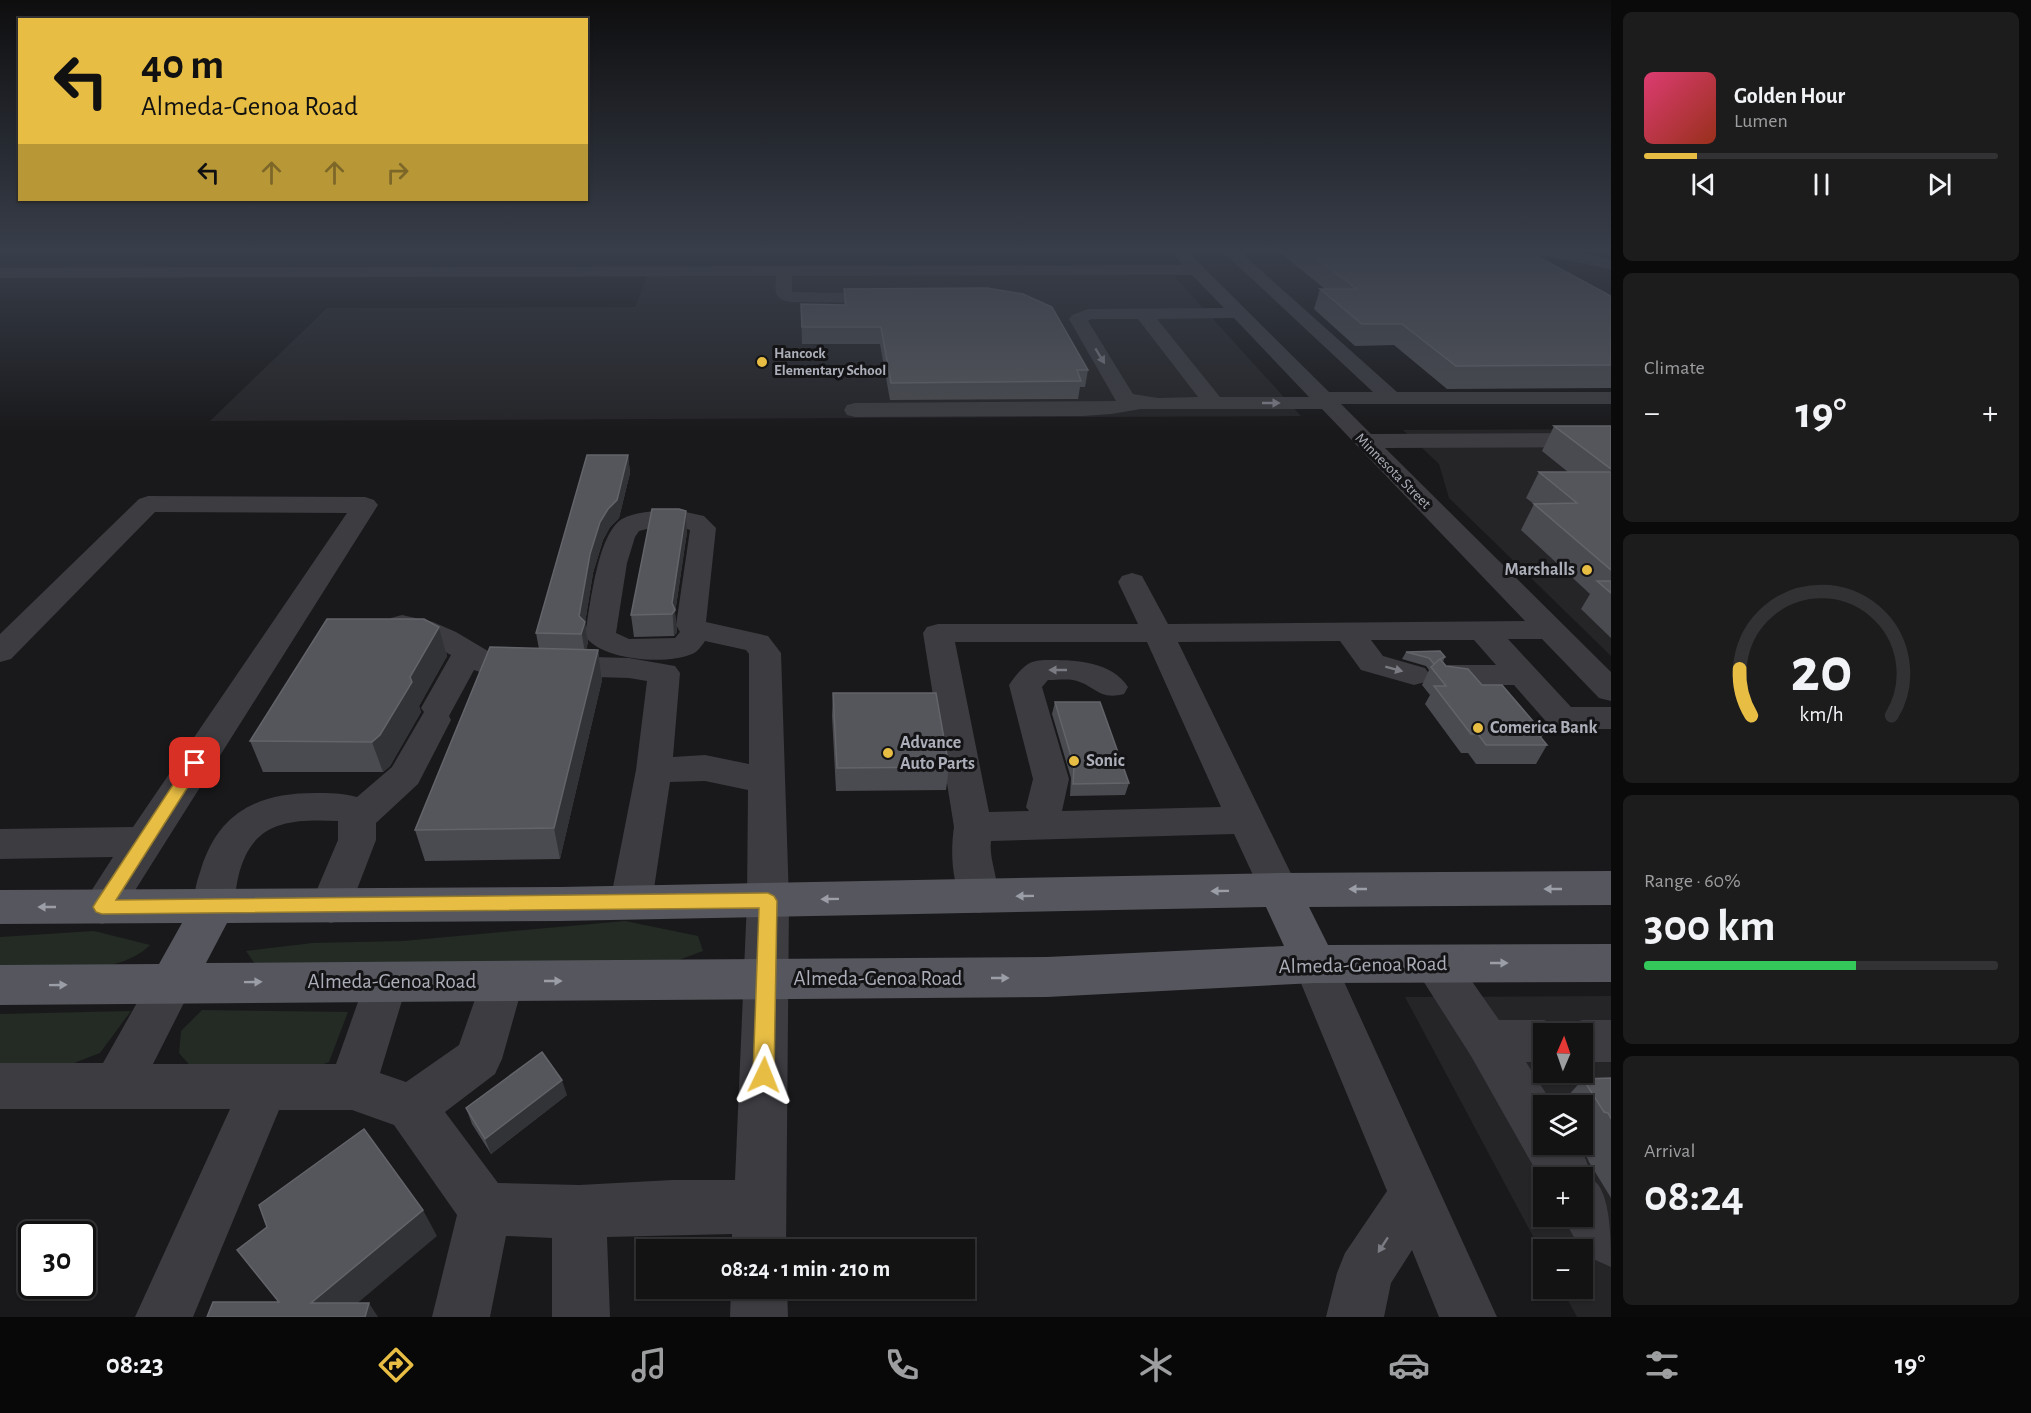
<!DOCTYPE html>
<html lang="en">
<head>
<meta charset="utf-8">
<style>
  :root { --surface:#131314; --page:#1c1c1d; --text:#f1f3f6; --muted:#9d9ea0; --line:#323234; --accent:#e7bd44 }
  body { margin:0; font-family:"Alegreya Sans",sans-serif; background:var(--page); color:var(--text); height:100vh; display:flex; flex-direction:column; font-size:22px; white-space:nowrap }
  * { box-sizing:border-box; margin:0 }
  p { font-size:20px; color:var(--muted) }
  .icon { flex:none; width:33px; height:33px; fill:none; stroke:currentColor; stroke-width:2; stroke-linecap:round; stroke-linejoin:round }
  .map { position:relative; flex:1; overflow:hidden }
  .details { display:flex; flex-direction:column; gap:12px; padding:12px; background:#0a0a0b; width:420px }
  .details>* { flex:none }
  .banner { position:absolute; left:18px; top:18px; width:570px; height:183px; border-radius:0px; box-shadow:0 2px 4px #0004,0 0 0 2px var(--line); background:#e7bd44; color:#111; overflow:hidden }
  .needle { width:39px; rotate:2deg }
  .buttons { position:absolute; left:1533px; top:1023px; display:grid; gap:12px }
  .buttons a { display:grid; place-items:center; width:60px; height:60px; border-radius:0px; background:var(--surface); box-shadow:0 2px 4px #0004,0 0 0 2px var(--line); font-size:30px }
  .speed { position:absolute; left:18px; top:1221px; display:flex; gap:12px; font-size:30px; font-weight:700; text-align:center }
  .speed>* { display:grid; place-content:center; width:78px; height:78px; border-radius:50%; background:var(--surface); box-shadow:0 2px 4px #0004,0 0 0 2px var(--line); line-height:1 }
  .speed .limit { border:3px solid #111; border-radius:9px; background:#fff; color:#111 }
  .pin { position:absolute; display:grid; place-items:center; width:51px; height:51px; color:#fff; margin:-26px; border-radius:12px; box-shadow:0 3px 9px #0006 }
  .me { position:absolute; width:66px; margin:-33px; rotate:2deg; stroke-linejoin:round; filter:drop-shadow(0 0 4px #0008) }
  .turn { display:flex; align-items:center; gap:21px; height:126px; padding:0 24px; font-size:27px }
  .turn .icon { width:78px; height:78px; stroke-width:2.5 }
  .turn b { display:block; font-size:42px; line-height:51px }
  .lanes { display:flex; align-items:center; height:57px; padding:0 24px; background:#0003; justify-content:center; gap:30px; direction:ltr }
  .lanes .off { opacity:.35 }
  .big { font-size:45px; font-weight:700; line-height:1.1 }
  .details .tile { flex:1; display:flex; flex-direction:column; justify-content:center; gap:9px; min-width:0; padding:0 21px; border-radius:9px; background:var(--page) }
  .details .dial { align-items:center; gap:0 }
  .dial svg { height:156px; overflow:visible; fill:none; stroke:var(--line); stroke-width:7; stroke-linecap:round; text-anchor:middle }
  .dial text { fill:var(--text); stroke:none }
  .song { display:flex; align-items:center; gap:18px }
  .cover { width:72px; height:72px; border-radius:9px; background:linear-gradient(135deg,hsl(340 70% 55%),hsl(10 70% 35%)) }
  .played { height:6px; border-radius:3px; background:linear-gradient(90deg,var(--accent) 15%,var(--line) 15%) }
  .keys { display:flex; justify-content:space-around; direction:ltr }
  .heat { display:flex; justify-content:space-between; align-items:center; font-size:33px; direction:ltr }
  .charge { height:9px; border-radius:4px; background:linear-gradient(90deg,#34c759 60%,var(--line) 0) }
  .trip { position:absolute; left:636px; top:1239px; width:339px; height:60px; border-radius:0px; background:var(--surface); box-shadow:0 2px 4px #0004,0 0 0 2px var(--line); font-weight:700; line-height:60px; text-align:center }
  .dock { display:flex; height:96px; justify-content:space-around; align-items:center; background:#080808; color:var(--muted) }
  .dock .icon { width:42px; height:42px }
  .dock .active { color:var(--accent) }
  .dock b { font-size:27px; color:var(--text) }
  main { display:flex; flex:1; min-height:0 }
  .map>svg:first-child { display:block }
  .built { fill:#252528; fill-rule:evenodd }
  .green { fill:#232b24 }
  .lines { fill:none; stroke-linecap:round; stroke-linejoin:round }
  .minor { fill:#3c3c41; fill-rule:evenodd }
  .major { fill:#56575e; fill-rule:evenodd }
  .wall { fill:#4a4b50 }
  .shaded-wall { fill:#323336 }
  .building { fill:#55565b; stroke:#62646a; stroke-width:1.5 }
  .oneway { fill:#7a7b83 }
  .oneway2 { fill:#9b9da7 }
  .route { fill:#e7bd44; stroke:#967b2c; stroke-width:1.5 }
  .poi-dot { fill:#e7bd44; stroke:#141416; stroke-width:2 }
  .labels { text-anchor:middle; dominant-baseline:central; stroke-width:6; stroke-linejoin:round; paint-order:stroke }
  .far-poi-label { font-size:15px; font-weight:bold; fill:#acafb9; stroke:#141416; text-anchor:start }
  .far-street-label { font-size:15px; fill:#acafb9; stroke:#141416 }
  .poi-label { font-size:18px; font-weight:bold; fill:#acafb9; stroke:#141416; text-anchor:start }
  .near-street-label { font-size:21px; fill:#acafb9; stroke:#141416 }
</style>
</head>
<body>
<main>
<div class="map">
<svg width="1611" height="1317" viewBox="0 0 1611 1317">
  <rect width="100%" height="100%" fill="#19191b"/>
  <!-- built -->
  <path class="built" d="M 647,276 L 1174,276 L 1301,416 L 210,421 L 327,308 L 635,307 Z
    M 1611,429 L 1611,656 L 1449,498 L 1439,464 L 1403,430 Z
    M 1611,996 L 1611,1317 L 1577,1317 L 1562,1289 L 1582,1288 L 1582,1250 L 1544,1250 L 1543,1255 L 1405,997 ZM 1544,1034 L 1582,1034 L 1582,1072 L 1544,1072 ZM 1544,1106 L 1582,1106 L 1582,1144 L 1544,1144 ZM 1544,1178 L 1582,1178 L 1582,1216 L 1544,1216 Z"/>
  <!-- green -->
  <path class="green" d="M 625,921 L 698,936 L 703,951 L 668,964 L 255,964 L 246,951 L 312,943 L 403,941 Z
    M 94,931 L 150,945 C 118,978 43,969 0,970 L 0,937 Z
    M 202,1010 L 348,1012 L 329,1062 L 306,1071 L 193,1069 L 179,1053 L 181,1031 Z
    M 131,1011 L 100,1053 L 53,1071 L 0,1071 L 0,1014 Z"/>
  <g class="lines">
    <!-- minor -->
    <path class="minor" d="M 1220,249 L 1237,249 L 1397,392 L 1611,392 L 1611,404 L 1341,404 L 1371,434 L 1611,433 L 1611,447 L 1385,448 L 1611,672 L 1611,701 L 1599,698 L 1542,639 L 1508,639 L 1571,707 L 1611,707 L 1611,729 L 1562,729 L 1550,726 L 1514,685 L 1449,685 L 1438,682 L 1433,675 L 1438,668 L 1449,665 L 1496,665 L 1474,640 L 1371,640 L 1383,656 L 1425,668 L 1430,675 L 1425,682 L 1414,685 L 1361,670 L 1340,641 L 1178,642 L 1299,890 L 1293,901 L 1279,906 L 1265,901 L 1234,834 L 991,841 C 988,864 1005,887 993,909 L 979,913 L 965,909 C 952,884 950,854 954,827 L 923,633 L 927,627 L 938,624 L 1138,624 L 1118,582 L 1122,576 L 1132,573 L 1142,576 L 1168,624 L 1525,621 L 1322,409 L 1141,409 L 1111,414 L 1083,416 L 855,417 L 847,415 L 844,410 L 847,405 L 855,403 L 1116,401 L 1069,319 L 1072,315 L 1088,309 L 1224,308 L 1192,275 L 792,276 L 792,292 L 893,294 L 896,298 L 893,302 L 887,303 L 789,302 C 773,298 775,291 776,276 L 0,278 L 0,268 L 1183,265 L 1175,256 L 1183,251 L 1189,253 L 1329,392 L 1373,392 ZM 1234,318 L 1309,397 L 1220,397 L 1157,319 ZM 1091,319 L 1138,319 L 1198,397 L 1158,398 L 1133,394 L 1088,321 ZM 955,642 L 1147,642 L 1221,807 L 1062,811 L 1069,779 L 1042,687 L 1048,680 C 1056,680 1066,679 1073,680 C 1094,684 1098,701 1124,694 L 1128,687 C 1112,662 1078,660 1051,660 C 1043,660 1034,660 1028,664 C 1020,669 1014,678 1009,685 L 1033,779 L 1026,807 L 1029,811 L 989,812 Z
      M 1528,249 L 1559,249 L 1611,259 L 1611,269 L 1536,254 Z
      M 148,496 L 365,497 L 374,500 L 378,505 L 117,919 L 102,924 L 87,919 L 81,907 L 113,857 L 0,859 L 0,829 L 133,827 L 347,513 L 155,512 L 11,659 L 0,662 L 0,634 L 139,499 Z
      M 681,511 L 704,516 L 716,528 L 706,622 L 768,636 L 781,653 L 789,901 L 786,1250 L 732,1250 L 732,1234 L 607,1237 L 610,1317 L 552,1317 L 552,1238 L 506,1236 L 490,1317 L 432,1317 L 457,1215 L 394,1125 L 352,1110 L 279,1110 L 193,1317 L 135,1317 L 230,1109 L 0,1109 L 0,1063 L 103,1063 L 156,969 L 172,964 L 188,969 L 194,983 L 153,1064 L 336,1064 L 370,968 L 386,962 L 402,968 L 408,981 L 380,1073 L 406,1082 L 459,1045 L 486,968 L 502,962 L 518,968 L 524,981 L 502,1059 L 495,1074 L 445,1112 L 498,1183 L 579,1185 L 672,1180 L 735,1180 L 747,901 L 748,790 L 705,781 L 670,782 L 652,902 L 646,914 L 631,918 L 616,914 L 610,902 L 636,770 L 647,681 L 629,678 L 486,674 L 474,670 L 449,716 L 451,720 L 418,784 L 376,823 L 376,840 L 346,918 L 331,923 L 316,918 L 310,906 L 338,840 L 338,821 C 288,819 251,821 238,878 C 235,892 235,904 229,918 L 214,923 L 199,918 C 191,901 195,887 201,869 C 219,812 258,793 315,793 C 329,793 343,793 357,797 L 392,767 L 424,712 L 421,708 L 451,655 L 412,635 L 391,630 L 387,624 L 391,618 L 402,615 L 433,622 L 456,632 L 493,654 L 629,658 L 675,666 L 680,673 L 673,757 L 705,755 L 749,764 L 749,654 L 746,650 L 705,641 C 702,645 698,652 692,654 C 667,665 602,661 585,636 C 590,608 597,534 622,519 C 638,510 662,511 681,511 ZM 655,527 L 681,527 L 690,530 L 676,625 L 680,632 L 675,638 L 629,639 L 616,633 L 627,563 L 635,537 L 639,531 Z
      M 1315,945 L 1330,951 L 1497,1317 L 1439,1317 L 1412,1250 L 1391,1283 L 1384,1317 L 1326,1317 L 1337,1273 L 1345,1253 L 1387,1191 L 1293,964 L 1300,951 Z
      M 1435,945 L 1450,950 L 1499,1020 L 1544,1020 L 1560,1026 L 1563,1032 L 1566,1026 L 1582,1020 L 1611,1020 L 1611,1062 L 1582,1062 L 1582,1034 L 1544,1034 L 1544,1062 L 1526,1062 L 1554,1106 L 1544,1106 L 1544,1144 L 1578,1144 L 1586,1160 L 1593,1180 C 1611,1191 1611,1242 1611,1267 L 1584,1255 L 1562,1216 L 1582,1216 L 1582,1178 L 1544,1178 L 1544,1185 L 1471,1056 L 1420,976 L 1413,963 L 1420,950 Z
      M 731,1288 L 787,1288 L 788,1317 L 730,1317 Z"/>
    <!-- major -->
    <path class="major" d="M 1611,871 L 1611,905 L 1309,907 L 1328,945 L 1611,944 L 1611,982 L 1315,983 L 1047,997 L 0,1005 L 0,965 L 159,964 L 182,923 L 0,924 L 0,890 L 560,887 L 1279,873 ZM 1266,907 L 1284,946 L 1047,957 L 206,963 L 227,923 L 560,921 Z"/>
  </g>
  <!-- wall -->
  <path class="wall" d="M 1277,249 L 1524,249 L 1611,296 L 1611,388 L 1447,389 L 1394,345 L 1355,346 L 1314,309 L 1320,289 L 1325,289 L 1277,250 Z
    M 844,289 L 1088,370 L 1085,387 L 1080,387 L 1078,399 L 890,400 L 880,344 L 802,344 L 801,304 L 844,305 Z
    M 1554,426 L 1611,426 L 1611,638 L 1581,609 L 1590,594 L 1521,530 L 1534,504 L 1526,498 L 1539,472 L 1568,472 L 1542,451 Z
    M 628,455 L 630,473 L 619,518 L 610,527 L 603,540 L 593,573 L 585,623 L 588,642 L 586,650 L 598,650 L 602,680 L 560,859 L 425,861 L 415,830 L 539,649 L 536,633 Z
    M 686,511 L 687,532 L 675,613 L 677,632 L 674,636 L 634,637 L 631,615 Z
    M 439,627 L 447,656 L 419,706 L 421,712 L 390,766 L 383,772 L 263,772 L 250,741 Z
    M 1406,652 L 1445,657 L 1443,662 L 1446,666 L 1482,685 L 1544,734 L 1541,738 L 1547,745 L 1536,764 L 1476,764 L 1468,753 L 1461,753 L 1425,704 L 1430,695 L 1422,685 L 1429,670 L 1426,666 L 1402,659 Z
    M 833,693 L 949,767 L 946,790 L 836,791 L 832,716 Z
    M 1055,702 L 1129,783 L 1125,795 L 1070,796 L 1071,778 L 1052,714 Z
    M 1611,1078 L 1611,1198 L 1589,1162 L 1581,1144 L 1582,1144 L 1582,1106 L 1559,1106 L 1583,1079 Z
    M 567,1095 L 491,1154 L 472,1124 L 466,1108 Z"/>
  <!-- shaded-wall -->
  <path class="shaded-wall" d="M 628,455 L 630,473 L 619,518 L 610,527 L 603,540 L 593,573 L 585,623 L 588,642 L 585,654 L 579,616 L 590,554 L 600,522 Z
    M 686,511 L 687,532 L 675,613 L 677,632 L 674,636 L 672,603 Z
    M 439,627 L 447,656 L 419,706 L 421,712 L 390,766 L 383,772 L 372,742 Z
    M 598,650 L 602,680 L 560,859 L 554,828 Z
    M 562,1080 L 567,1095 L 491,1154 L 485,1139 Z
    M 423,1210 L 437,1236 L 341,1317 L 311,1303 Z
    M 369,1303 L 378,1317 L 365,1317 Z"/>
  <!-- building -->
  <path class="building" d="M 1304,249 L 1524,249 L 1611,296 L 1611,365 L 1456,366 L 1402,324 L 1362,324 L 1320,289 L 1357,289 Z
    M 987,288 L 1023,294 L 1052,307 L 1088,370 L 1077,370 L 1081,381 L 891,383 L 881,327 L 802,327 L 801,304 L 846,305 L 844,289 Z
    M 1554,426 L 1611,426 L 1611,469 Z
    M 587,455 L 628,455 L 617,500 L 608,509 L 600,522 L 590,554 L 579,616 L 585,622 L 581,634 L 536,633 Z
    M 1539,472 L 1611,472 L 1611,570 L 1534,504 L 1577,503 Z
    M 652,509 L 679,509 L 686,511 L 672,603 L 675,610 L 672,614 L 631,615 Z
    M 1597,581 L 1611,581 L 1611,593 Z
    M 327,619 L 424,619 L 439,627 L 410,677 L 412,682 L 380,735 L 372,742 L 250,741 Z
    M 490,647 L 598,650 L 554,828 L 415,830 Z
    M 1440,651 L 1445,657 L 1440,659 L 1434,664 L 1429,658 L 1406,652 Z
    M 1440,659 L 1446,666 L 1468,669 L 1482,685 L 1502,685 L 1544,734 L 1538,734 L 1547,745 L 1486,745 L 1478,734 L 1471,734 L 1434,686 L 1446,686 L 1431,667 Z
    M 833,693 L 936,693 L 949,767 L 837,768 Z
    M 1055,702 L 1100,702 L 1129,783 L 1073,784 L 1074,766 Z
    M 542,1052 L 562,1080 L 485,1139 L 466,1108 Z
    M 1611,1078 L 1611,1119 L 1608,1113 L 1604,1112 L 1583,1079 Z
    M 364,1129 L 423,1210 L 311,1303 L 369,1303 L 365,1317 L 207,1317 L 213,1302 L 279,1302 L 237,1250 L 267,1227 L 259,1205 Z"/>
  <!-- one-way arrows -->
  <defs><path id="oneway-solid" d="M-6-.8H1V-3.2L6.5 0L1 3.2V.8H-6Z" transform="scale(1.5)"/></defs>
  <g class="oneway">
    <use href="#oneway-solid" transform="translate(1100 356) rotate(59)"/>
    <use href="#oneway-solid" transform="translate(1271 403)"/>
    <use href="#oneway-solid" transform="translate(1394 669) rotate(15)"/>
    <use href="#oneway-solid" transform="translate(1058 670) rotate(-180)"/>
    <use href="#oneway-solid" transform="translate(1383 1245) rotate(123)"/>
  </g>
  <g class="oneway2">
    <use href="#oneway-solid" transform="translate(1358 889) rotate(180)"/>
    <use href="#oneway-solid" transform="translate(1553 889) rotate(180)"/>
    <use href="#oneway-solid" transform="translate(1220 891) rotate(179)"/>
    <use href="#oneway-solid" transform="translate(1025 896) rotate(179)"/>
    <use href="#oneway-solid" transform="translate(830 899) rotate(179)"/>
    <use href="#oneway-solid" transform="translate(47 907) rotate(180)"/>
    <use href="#oneway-solid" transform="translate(1499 963)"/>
    <use href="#oneway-solid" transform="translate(1000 978)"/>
    <use href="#oneway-solid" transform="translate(553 981)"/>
    <use href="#oneway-solid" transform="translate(253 982) rotate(-1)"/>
    <use href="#oneway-solid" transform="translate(58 985) rotate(-1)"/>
  </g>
  <!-- sky -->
  <linearGradient id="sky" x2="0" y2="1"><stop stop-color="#0e0e0f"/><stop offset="0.58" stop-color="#383e4a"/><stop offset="1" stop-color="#383e4a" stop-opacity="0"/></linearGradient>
  <rect width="1611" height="433" fill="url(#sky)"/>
  <!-- route -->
  <path class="route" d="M 195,757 L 201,759 L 203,763 L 116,900 L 768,893 L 774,896 L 777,901 L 774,1075 L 771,1082 L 764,1084 L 756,1082 L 753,1075 L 759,908 L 102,914 L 96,912 L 93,907 L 96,902 L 190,759 Z"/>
  <!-- markers -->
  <g class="poi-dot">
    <circle cx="762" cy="362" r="6"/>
    <circle cx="1587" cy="570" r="6"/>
    <circle cx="1478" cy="728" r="6"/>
    <circle cx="888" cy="753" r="6"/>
    <circle cx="1074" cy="761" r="6"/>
  </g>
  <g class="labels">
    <!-- far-poi labels -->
    <g class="far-poi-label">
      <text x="774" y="353">Hancock<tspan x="774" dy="17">Elementary School</tspan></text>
    </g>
    <!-- far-street labels -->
    <g class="far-street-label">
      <text transform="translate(1393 471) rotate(45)">Minnesota Street</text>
    </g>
    <!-- poi labels -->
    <g class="poi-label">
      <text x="1575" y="570" text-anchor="end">Marshalls</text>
      <text x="1490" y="728">Comerica Bank</text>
      <text x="900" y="743">Advance<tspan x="900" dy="21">Auto Parts</tspan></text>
      <text x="1086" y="761">Sonic</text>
    </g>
    <!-- near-street labels -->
    <g class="near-street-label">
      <text transform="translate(1363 965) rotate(-1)">Almeda-Genoa Road</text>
      <text x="878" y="978">Almeda-Genoa Road</text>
      <text x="392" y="981">Almeda-Genoa Road</text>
    </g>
  </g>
</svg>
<div class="buttons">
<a><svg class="needle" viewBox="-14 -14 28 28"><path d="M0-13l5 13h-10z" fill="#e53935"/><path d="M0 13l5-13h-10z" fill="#9d9ea0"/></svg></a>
<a><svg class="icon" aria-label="layers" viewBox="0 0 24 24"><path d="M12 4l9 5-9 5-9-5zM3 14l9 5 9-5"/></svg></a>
<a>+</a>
<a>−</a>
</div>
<div class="speed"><div class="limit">30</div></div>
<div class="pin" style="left:195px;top:763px;background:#d93025"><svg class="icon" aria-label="arrive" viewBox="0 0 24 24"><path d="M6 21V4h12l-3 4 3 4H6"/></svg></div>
<svg class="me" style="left:764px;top:1075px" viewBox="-20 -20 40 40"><path d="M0-17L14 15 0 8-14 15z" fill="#e7bd44" stroke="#fff" stroke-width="4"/></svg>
<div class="trip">08:24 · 1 min · 210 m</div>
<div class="banner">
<div class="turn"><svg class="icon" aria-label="left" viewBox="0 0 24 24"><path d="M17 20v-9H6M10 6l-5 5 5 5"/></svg><div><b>40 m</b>Almeda-Genoa Road</div></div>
<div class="lanes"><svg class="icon" aria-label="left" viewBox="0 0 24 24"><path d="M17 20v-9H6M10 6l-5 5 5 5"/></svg><svg class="icon off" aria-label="ahead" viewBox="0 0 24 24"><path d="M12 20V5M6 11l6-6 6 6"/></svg><svg class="icon off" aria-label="ahead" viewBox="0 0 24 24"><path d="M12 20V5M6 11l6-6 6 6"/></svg><svg class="icon off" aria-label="right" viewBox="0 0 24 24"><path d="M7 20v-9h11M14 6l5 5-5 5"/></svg></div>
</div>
</div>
<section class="details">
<div class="tile">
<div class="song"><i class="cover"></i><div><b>Golden Hour</b><p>Lumen</p></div></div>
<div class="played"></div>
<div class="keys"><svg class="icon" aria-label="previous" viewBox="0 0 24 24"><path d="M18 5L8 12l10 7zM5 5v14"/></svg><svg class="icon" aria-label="pause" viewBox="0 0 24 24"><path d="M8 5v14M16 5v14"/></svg><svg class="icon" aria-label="next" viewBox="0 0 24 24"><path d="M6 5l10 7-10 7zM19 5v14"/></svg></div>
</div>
<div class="tile"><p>Climate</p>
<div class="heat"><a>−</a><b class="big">19°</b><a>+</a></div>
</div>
<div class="tile dial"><svg viewBox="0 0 100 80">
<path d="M14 69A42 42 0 1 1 86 69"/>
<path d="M14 69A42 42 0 0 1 8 45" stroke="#e7bd44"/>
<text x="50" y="56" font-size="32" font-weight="700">20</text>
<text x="50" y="72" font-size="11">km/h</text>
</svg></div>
<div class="tile"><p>Range · 60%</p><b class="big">300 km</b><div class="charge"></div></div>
<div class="tile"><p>Arrival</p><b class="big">08:24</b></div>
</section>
</main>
<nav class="dock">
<b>08:23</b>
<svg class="icon active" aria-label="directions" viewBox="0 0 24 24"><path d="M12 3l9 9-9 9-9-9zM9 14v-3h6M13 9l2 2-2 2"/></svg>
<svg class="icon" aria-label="music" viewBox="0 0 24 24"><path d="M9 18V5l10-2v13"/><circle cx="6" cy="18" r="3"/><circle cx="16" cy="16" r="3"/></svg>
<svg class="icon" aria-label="phone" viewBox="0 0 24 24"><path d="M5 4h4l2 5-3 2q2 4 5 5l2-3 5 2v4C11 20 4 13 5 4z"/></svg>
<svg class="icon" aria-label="climate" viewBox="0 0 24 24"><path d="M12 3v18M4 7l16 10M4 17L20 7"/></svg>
<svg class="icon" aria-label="car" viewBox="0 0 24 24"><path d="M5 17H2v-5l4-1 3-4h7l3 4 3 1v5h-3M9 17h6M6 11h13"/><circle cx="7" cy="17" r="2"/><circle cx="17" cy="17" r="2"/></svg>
<svg class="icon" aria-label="filters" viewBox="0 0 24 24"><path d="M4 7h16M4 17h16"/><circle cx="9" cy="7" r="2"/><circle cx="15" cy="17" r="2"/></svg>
<b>19°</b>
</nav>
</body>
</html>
